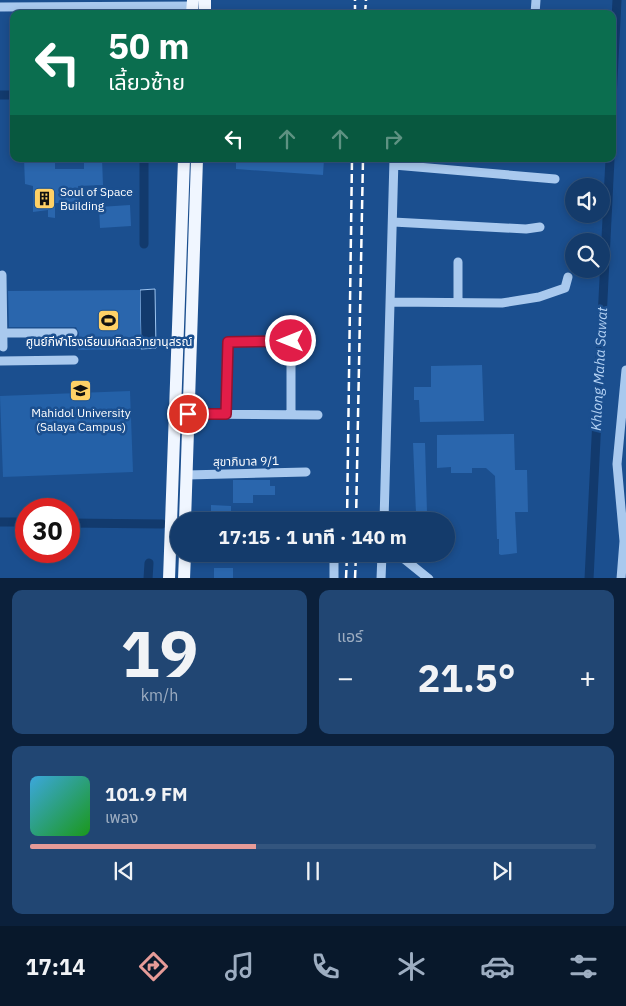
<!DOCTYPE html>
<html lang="th">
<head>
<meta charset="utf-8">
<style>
  :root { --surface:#143b6b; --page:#214673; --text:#f1f3f6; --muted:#9dadc1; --line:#33557e; --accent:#e69b98 }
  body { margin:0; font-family:"IBM Plex Sans","Noto Sans Thai",sans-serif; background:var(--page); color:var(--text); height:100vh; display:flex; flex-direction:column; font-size:19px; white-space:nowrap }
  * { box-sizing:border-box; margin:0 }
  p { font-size:16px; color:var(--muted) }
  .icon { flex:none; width:28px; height:28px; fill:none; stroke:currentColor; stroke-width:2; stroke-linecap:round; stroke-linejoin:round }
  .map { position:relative; height:578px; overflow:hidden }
  .drawer { display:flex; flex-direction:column; gap:12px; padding:12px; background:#0b203b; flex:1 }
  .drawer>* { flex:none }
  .guide { position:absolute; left:10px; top:10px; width:606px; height:152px; border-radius:10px; box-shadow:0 2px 8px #0003,0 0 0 1px var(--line); background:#0b6e4f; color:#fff; overflow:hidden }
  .controls { position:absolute; left:565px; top:178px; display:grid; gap:10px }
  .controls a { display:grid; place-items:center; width:45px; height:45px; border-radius:50%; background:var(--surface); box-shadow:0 2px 8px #0003,0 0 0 1px var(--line); font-size:25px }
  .speed { position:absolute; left:15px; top:498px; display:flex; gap:10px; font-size:25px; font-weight:700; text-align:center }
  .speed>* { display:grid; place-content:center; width:65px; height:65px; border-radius:50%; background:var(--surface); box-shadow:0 2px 8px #0003,0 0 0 1px var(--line); line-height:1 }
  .speed .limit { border:8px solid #d22; background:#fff; color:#111 }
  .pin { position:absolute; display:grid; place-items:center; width:42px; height:42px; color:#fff; margin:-21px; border:2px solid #fff; border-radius:50%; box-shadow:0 1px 5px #0007 }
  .me { position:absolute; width:55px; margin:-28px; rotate:270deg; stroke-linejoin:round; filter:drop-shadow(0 0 4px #0008) }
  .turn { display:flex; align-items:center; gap:18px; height:105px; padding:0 15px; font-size:22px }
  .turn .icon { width:65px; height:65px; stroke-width:2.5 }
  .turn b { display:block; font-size:35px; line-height:42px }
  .lanes { display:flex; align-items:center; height:48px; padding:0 15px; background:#0003; justify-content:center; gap:25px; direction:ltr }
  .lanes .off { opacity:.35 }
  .big { font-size:38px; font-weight:800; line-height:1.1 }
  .drawer .card { flex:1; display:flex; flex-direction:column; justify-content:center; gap:8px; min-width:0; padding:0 18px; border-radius:10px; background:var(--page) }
  .drawer .dial { align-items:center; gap:0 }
  .dial b { font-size:65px; line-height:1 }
  .song { display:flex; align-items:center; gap:15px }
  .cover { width:60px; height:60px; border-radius:8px; background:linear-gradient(135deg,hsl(200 70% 55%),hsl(120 70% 35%)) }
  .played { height:5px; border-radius:2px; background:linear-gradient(90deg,var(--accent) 40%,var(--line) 40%) }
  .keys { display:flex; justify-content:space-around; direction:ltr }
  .heat { display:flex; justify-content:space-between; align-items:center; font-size:28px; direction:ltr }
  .drawer .tiles { flex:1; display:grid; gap:12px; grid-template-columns:1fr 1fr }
  .card:last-child { grid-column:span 2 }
  .trip { position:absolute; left:170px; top:512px; width:285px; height:50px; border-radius:25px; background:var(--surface); box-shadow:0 2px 8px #0003,0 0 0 1px var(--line); font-weight:800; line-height:50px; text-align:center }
  .tabs { display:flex; height:80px; justify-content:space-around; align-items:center; background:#08182b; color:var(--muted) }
  .tabs .icon { width:35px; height:35px }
  .tabs .selected { color:var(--accent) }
  .tabs b { font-size:22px; color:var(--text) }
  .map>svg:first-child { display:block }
  .green { fill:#2461a8 }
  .water { fill:#123a6d; stroke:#9cc4f0 }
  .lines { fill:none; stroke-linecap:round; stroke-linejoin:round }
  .canal { stroke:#123a6d; stroke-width:9 }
  .building { fill:#2a66ad }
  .minor { stroke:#a9c9ee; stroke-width:9 }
  .major { stroke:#f0f6ff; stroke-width:12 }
  .rail { stroke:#fff; stroke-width:2.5; stroke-dasharray:9 4; stroke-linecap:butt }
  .route-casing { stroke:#92132f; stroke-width:12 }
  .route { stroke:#e11d48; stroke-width:9 }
  .labels { text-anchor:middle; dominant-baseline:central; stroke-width:5; stroke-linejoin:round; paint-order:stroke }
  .poi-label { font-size:12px; fill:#fff; stroke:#1b4f8f }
  .street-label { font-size:12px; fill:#fff; stroke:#1b4f8f }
  .water-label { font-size:14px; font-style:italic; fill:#b5d3f5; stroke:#1b4f8f }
</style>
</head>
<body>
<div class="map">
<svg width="626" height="579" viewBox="0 0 626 579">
  <rect width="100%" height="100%" fill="#1b4f8f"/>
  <!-- green -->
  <path class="green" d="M 130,391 L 133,472 L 3,477 L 0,396 Z"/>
  <!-- water -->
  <path class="water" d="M 155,289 L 156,348 L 141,349 L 140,290 Z"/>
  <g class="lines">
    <!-- canal -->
    <path class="canal" d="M 0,95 L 14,95
      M 612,99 L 617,0
      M 144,244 L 144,159
      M 0,522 L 26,522
      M 69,523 L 162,524
      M 148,579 L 149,563
      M 589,579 L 610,159"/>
  </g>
  <!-- building -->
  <path class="building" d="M 24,159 L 55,159 L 55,169 L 84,169 L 84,159 L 102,159 L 103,185 L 78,186 L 79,203 L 55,203 L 55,218 L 48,217 L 48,210 L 33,212 L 33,186 L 25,184 Z
    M 236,159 L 324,159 L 323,175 L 236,169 Z
    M 130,205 L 131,226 L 100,228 L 99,207 Z
    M 140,290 L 141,349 L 78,350 L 79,333 L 76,327 L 9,327 L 8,291 Z
    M 482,365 L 484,421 L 420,422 L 419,400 L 414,400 L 414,387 L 431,387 L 431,366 Z
    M 514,434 L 515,470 L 527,470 L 528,512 L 515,512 L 517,553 L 501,555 L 499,554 L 499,539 L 497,539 L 495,476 L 486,468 L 472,468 L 472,473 L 451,473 L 451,467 L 437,468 L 437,435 Z
    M 413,443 L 425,443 L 427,513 L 416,513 Z
    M 233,480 L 270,480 L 270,486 L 275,486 L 275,495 L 253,495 L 253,503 L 233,503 Z
    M 211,505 L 231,506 L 231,521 L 211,520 Z
    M 214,568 L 233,568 L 233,579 L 214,579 Z"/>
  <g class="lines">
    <!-- minor -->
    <path class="minor" d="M 0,7 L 193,6
      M 414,14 L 423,14
      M 535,14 L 536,0
      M 394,165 L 555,179
      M 393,222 L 526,229 L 540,227
      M 2,275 L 3,347
      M 391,302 L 502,303 L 539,297 L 565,288 L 568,277
      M 458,302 L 458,262
      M 3,333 L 73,333
      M 0,361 L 74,360
      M 188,414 L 318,415
      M 226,414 L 228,342 L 291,341 L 291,415
      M 187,475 L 306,472
      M 384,521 L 394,159
      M 398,554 L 429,579
      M 334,579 L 334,554
      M 381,579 L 382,554
      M 621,579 L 624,541 L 617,464 L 626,370"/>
    <!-- major -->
    <path class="major" d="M 192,14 L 193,0
      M 205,14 L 205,0
      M 185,521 L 197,159
      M 169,579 L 184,159
      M 184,579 L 185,554"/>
    <!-- rail -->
    <path class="rail" d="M 355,14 L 355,0
      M 365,14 L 366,0
      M 347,521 L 352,159
      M 356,521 L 363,159
      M 346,579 L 347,554
      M 355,579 L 356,554"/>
  </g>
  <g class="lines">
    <defs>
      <path id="route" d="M 188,414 L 226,414 L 228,342 L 291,341"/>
    </defs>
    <!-- route casing -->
    <use href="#route" class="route-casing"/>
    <!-- route -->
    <use href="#route" class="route"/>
  </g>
  <!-- icons -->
  <defs>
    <symbol id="building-square" viewBox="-11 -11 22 22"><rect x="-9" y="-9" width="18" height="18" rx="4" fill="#ffd166" stroke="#1b4f8f"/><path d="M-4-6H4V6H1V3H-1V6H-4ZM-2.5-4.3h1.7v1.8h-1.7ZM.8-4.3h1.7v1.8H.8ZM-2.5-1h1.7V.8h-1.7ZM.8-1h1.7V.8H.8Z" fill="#111"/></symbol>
    <symbol id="stadium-square" viewBox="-11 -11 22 22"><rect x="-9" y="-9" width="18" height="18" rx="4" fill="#ffd166" stroke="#1b4f8f"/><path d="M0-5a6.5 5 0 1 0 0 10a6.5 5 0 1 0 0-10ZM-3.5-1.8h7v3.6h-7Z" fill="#111"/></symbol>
    <symbol id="university-square" viewBox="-11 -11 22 22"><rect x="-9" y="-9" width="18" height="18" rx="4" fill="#ffd166" stroke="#1b4f8f"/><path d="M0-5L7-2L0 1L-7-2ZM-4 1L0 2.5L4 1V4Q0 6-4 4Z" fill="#111"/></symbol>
  </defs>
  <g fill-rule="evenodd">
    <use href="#building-square" x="32" y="186" width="25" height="25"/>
    <use href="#stadium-square" x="96" y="308" width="25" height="25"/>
    <use href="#university-square" x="68" y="378" width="25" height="25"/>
  </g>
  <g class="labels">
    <!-- poi labels -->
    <g class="poi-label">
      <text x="60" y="191" text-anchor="start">Soul of Space<tspan x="60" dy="14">Building</tspan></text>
      <text x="109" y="341">ศูนย์กีฬาโรงเรียนมหิดลวิทยานุสรณ์</text>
      <text x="81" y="412">Mahidol University<tspan x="81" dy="14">(Salaya Campus)</tspan></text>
    </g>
    <!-- street labels -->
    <g class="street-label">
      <text transform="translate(246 461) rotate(-1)">สุขาภิบาล 9/1</text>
    </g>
    <!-- water labels -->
    <g class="water-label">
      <text transform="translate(599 369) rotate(-87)">Khlong Maha Sawat</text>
    </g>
  </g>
</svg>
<div class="controls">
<a><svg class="icon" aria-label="sound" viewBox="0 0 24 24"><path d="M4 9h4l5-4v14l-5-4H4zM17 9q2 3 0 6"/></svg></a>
<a><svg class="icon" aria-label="search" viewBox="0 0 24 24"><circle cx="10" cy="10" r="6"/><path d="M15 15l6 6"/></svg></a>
</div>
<div class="speed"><div class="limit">30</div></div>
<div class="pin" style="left:188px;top:414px;background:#d93025"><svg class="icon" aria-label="arrive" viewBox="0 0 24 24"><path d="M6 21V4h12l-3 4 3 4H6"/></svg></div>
<svg class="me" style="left:291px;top:341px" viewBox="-20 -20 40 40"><circle r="17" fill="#e11d48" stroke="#fff" stroke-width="3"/><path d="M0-11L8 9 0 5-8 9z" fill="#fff"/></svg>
<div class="trip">17:15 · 1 นาที · 140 m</div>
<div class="guide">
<div class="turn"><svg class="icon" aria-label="left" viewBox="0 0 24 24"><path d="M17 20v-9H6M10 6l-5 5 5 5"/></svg><div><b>50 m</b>เลี้ยวซ้าย</div></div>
<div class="lanes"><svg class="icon" aria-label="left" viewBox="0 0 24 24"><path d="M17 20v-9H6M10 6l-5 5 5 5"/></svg><svg class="icon off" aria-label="ahead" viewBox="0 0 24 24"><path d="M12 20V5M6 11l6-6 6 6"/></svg><svg class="icon off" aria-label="ahead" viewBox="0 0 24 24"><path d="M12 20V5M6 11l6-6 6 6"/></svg><svg class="icon off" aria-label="right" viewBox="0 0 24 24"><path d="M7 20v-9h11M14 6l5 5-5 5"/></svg></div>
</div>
</div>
<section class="drawer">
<div class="tiles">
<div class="card dial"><b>19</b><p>km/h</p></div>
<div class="card"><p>แอร์</p>
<div class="heat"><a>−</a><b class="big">21.5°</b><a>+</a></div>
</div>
<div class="card">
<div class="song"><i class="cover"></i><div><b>101.9 FM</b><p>เพลง</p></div></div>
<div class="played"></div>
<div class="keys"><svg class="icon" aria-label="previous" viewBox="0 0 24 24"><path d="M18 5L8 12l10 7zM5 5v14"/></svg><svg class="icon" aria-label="pause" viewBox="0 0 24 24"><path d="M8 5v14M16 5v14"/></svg><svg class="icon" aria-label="next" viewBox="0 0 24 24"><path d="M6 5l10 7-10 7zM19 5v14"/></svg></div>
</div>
</div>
</section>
<nav class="tabs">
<b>17:14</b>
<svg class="icon selected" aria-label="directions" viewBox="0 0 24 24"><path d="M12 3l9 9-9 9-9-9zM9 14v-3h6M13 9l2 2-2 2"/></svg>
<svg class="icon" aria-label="music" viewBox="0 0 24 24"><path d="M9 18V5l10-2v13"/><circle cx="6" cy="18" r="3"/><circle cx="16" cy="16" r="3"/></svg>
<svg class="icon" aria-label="phone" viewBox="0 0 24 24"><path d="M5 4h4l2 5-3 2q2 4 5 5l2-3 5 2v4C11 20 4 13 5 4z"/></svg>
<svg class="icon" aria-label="climate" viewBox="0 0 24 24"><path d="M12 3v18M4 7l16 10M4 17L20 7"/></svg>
<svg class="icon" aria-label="car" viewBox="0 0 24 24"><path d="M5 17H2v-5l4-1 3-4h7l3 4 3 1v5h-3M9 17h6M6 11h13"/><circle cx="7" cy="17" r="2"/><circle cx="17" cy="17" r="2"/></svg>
<svg class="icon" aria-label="filters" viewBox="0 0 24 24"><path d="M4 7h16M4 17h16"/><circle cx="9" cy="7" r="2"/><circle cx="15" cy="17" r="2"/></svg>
</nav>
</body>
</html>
